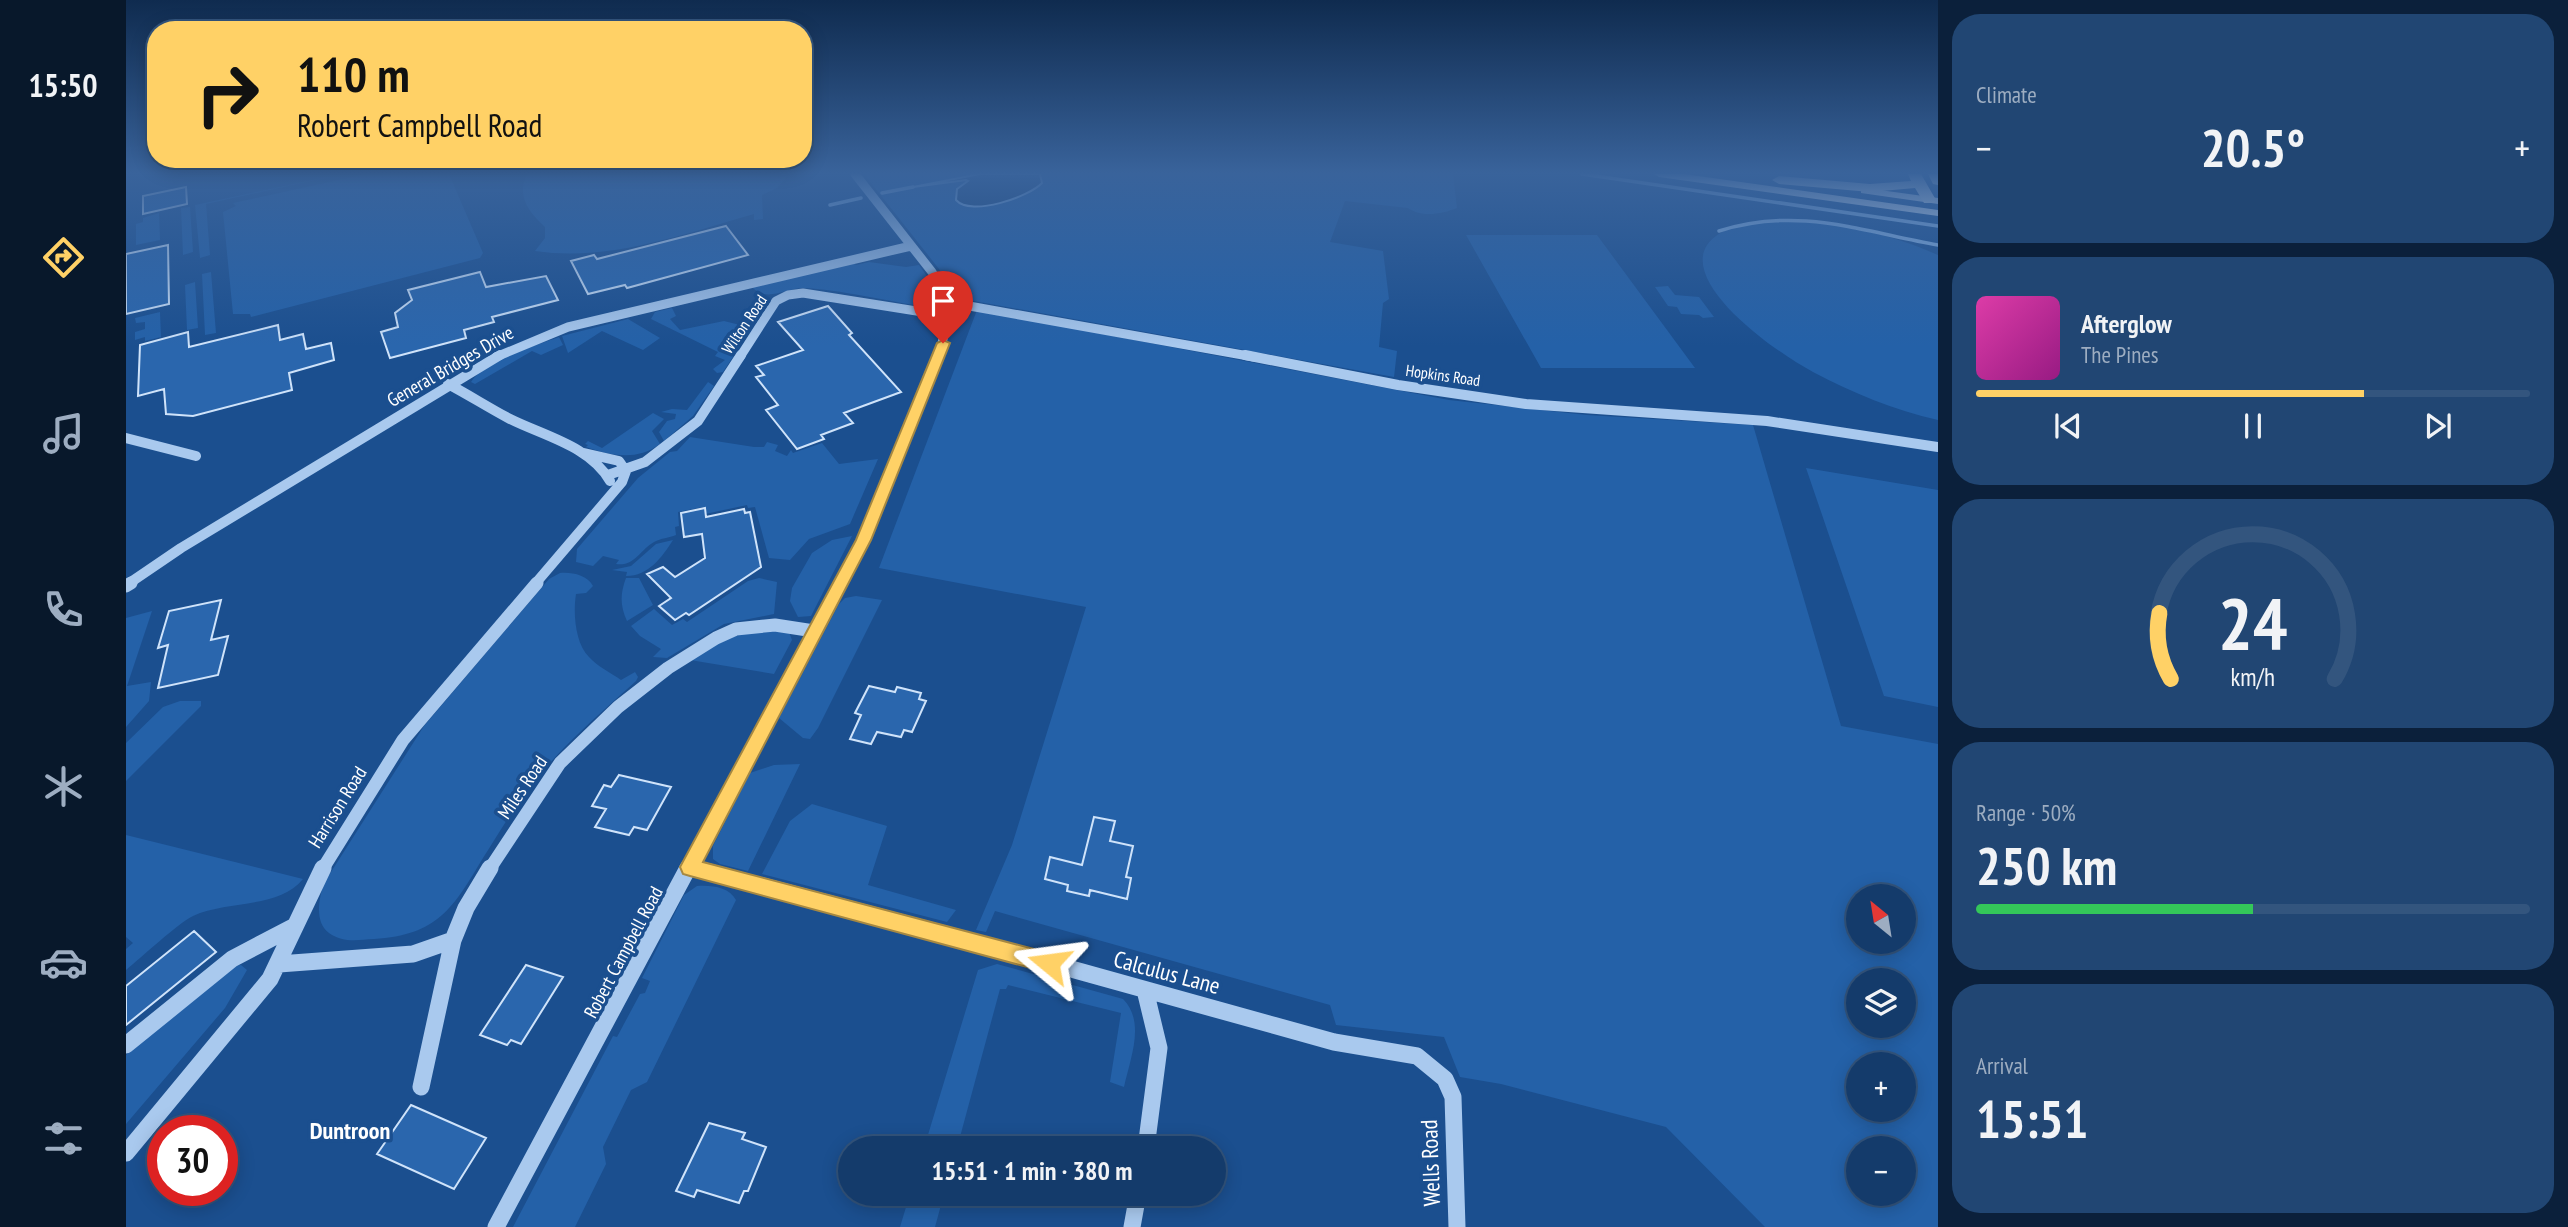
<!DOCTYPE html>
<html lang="en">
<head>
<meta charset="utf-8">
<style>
  :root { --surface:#143b6b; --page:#214673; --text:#f1f3f6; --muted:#9dadc1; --line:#33557e; --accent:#ffd166 }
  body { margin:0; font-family:"PT Sans Narrow",sans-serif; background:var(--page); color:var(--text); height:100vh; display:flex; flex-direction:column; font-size:26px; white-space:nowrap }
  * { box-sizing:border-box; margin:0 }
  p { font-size:23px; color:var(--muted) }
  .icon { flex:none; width:38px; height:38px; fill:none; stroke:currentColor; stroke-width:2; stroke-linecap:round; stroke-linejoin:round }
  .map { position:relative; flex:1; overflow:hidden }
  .side { display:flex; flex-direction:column; gap:14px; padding:14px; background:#0b203b; width:630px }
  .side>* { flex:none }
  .hud { position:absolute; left:21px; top:21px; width:665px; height:147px; border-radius:28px; box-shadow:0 4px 18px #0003,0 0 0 2px var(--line); background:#ffd166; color:#111; overflow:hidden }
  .needle { width:46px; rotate:330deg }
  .controls { position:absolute; left:1720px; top:884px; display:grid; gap:14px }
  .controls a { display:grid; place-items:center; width:70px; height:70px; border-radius:50%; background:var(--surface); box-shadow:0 4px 18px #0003,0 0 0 2px var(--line); font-size:35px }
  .speed { position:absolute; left:21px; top:1115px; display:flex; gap:14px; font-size:35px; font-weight:700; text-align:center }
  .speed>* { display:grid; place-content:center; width:91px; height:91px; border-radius:50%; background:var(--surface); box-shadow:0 4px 18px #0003,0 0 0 2px var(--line); line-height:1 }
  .speed .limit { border:10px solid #d22; background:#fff; color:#111 }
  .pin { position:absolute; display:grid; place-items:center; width:60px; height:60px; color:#fff; margin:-72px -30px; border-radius:50% 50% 50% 0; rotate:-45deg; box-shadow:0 0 7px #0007 }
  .pin .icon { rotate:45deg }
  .me { position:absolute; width:77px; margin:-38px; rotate:286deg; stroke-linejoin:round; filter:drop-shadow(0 0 5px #0008) }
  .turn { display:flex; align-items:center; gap:24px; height:147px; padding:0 35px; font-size:32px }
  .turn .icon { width:91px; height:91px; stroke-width:2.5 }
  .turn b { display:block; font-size:49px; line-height:60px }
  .big { font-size:52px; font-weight:700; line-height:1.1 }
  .side .card { flex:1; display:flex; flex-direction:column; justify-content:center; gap:10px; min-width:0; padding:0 24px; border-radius:28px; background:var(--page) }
  .side .dial { align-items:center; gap:0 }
  .dial svg { height:182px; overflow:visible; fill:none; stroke:var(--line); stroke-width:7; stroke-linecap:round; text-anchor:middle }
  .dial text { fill:var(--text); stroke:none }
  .song { display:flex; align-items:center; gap:21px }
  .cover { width:84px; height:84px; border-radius:10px; background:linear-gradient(135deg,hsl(320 70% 55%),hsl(310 70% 35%)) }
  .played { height:7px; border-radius:4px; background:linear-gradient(90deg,var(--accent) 70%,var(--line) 70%) }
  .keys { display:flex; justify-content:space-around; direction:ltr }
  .heat { display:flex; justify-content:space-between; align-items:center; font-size:38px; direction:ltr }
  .charge { height:10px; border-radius:5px; background:linear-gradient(90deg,#34c759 50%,var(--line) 0) }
  .trip { position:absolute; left:712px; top:1136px; width:388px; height:70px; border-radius:35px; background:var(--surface); box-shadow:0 4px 18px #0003,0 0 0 2px var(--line); font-weight:700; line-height:70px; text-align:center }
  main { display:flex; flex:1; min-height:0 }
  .dock { display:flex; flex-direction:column; width:126px; justify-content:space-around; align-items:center; background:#08182b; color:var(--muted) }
  .dock .icon { width:49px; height:49px }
  .dock .selected { color:var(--accent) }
  .dock b { font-size:32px; color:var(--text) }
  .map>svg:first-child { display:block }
  .green { fill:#2461a8; fill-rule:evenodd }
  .water { fill:#123a6d; stroke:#9cc4f0; stroke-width:2 }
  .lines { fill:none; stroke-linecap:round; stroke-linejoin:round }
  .stream { stroke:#9cc4f0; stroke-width:3.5 }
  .building { fill:#2a66ad; stroke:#cfe3fa; stroke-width:2 }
  .minor-far3 { stroke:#a9c9ee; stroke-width:9 }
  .minor-far2 { stroke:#a9c9ee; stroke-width:10 }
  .minor-far1 { stroke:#a9c9ee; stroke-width:13 }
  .minor { stroke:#a9c9ee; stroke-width:17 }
  .major { fill:#f0f6ff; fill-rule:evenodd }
  .highway { fill:#fff; fill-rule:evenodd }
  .route { fill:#ffd166; stroke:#a68842; stroke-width:2 }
  .labels { text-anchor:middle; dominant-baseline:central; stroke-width:7; stroke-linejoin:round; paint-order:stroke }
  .far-street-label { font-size:16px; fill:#fff; stroke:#1b4f8f }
  .street-label { font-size:19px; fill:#fff; stroke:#1b4f8f }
  .near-street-label { font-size:23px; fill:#fff; stroke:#1b4f8f }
  .near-neighbourhood-label { font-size:24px; font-weight:bold; fill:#fff; stroke:#1b4f8f }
</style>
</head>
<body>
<main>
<nav class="dock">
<b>15:50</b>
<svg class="icon selected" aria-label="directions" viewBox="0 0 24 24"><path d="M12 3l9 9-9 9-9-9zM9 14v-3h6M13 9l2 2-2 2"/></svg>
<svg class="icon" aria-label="music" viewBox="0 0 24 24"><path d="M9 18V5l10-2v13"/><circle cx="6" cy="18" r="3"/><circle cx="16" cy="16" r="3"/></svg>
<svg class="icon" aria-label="phone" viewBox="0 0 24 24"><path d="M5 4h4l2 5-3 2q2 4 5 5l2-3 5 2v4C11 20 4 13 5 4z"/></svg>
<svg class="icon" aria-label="climate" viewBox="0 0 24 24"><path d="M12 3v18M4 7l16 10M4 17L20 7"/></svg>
<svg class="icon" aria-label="car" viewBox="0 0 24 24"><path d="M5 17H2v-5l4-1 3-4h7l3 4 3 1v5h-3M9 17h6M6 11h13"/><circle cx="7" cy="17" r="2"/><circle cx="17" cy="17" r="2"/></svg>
<svg class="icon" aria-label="filters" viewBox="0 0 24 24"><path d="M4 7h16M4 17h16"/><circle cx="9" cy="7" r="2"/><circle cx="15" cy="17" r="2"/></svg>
</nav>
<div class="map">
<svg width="1812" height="1227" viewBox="0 0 1812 1227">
  <rect width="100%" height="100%" fill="#1b4f8f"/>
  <!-- green -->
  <path class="green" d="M 240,174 L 323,174 L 357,253 L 354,258 L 125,317 L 124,314 L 107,314 L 97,212 L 110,206 L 107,203 Z
    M 401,174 L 659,174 L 660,178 L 651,188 L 636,195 L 637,219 L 628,220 L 628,214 C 557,234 484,262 409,251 L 419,238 L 419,227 C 403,212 390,197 401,174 Z
    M 738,174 L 1327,174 L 1331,208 C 1316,214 1296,218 1282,208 L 1219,201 L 1204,242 L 1257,251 L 1263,299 L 1257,303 L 1253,347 L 1271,351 L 1268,377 L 837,299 L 826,293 L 813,269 Z
    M 200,177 L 203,177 L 80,204 L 84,255 L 74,258 L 69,205 Z
    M 64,207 L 67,252 L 57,255 L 55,208 Z
    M 33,213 L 34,240 L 10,245 L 10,224 L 17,222 L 17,218 Z
    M 1636,220 C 1696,220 1757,230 1812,255 L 1812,420 C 1768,410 1727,393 1687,372 C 1633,343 1500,242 1636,220 Z
    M 1340,235 L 1471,235 L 1569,368 L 1415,368 Z
    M 743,262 L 780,267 L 793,265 L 807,285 L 812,303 L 801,307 C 764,302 712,289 677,288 C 659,288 641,303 626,287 L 727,263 L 730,265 Z
    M 85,272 L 90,333 L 79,335 L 76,274 Z
    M 69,282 L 72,328 L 61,330 L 59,285 Z
    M 1542,286 L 1549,295 L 1573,297 L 1588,317 L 1577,318 L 1573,315 L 1555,314 L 1551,307 L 1542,306 L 1529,287 Z
    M 546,308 L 550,316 L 544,319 L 554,330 L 598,321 L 626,328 L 597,372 L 591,373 L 587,369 L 599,360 L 589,356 L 592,352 L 525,319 L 529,312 Z
    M 851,310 L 1323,400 L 1461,415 L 1627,425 L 1715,726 L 1812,744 L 1812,1227 L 1639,1227 L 1540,1127 L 1375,1084 L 1334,1077 L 1318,1037 L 1210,1025 L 1204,1005 L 869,911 L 860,932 L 850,930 L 886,845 L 960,607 L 753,568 ZM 1732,896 L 1778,896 L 1778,942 L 1732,942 ZM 1732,980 L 1778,980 L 1778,1026 L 1732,1026 ZM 1732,1064 L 1778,1064 L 1778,1110 L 1732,1110 ZM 1732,1148 L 1778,1148 L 1778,1194 L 1732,1194 Z
    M 34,312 L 35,337 L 19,341 L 19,337 L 9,340 L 9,332 L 19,329 L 19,322 L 10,323 L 9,318 Z
    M 502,319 L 534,338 L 517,350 L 476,331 L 442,353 L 436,336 Z
    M 433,337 L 437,345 L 415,355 L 406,351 L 349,384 L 345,382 C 356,362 411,345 433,337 Z
    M 582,382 L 588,386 L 567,416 L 538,441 L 533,432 L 541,421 L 549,419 L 550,414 L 535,412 L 546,409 L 561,410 Z
    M 527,413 L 538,419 L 526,431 L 534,444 C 511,461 486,456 460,447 L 462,445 L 459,444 L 462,441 L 476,448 Z
    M 564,437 L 628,447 L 638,447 L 641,442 L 652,445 L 649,451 L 661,456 L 665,450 L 667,453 L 696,443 L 713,464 L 752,459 L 724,524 L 683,539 L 664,560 L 643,558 L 629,507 L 622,508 L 621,505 L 579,514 L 577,507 L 552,512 L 553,526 L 549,527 L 550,535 C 543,538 535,538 528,542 C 514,550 508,567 490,564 L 493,560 L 477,556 L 467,566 L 450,562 L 451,549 L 512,478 L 544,452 L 551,451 Z
    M 1680,468 L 1812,490 L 1812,707 L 1758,696 Z
    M 726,536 L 685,616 L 672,617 L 664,601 L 666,588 L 686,553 L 706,540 Z
    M 547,540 C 536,557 523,576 500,576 L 501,572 L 486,570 L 505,566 L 530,544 Z
    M 434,573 C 446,572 461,575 467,586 L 460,593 L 450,594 C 447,613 449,643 463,657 C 471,666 485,673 495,680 L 509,672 L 512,677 L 510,681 C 476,712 440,742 411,778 C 391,802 374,831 357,858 C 327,908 312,935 248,939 C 231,940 217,943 203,933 C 188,922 193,898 198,883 L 298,726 L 423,579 Z
    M 500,578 L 513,578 L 527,605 L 501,621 C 494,606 494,594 500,578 Z
    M 633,578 L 651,582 L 648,614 L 598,624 L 541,658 L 527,657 L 535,649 L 514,636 L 505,626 L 528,609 L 546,625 L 557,619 L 561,622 L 622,581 Z
    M 730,596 L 756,600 L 692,728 L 684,739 L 677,738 L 653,718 L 713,604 L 719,598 Z
    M 26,611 L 1,686 L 25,682 L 23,701 L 0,727 L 0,618 Z
    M 634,629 L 663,632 L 666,640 L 648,674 L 564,660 C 587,645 607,635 634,629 Z
    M 54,701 L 75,701 L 75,706 L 0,781 L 0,743 L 37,707 Z
    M 674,764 L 622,871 L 594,864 L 587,859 L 587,846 L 624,773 L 648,765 Z
    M 686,804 L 761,826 L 742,885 L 830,910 L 821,922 L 636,874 L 664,821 Z
    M 0,835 L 177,879 C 153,909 101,900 67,916 C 51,924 16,957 0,970 L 0,949 L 7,943 L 0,937 Z
    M 571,886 C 586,885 603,887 610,900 L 521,1082 L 505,1090 L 477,1147 L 480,1164 L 449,1227 L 387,1227 L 487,1036 L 491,1037 L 514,994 L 519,993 L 524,981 L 516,978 L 558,895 Z
    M 871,964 L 997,999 C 1020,1022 1004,1059 998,1087 L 984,1082 L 995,1013 L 882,985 L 880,989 L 874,989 L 831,1148 L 798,1148 L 852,970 Z
    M 115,965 L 121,970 L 99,1008 L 0,1124 L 0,1055 L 107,966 Z
    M 784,1194 L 818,1194 L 809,1227 L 774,1227 Z"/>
  <!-- water -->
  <path class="water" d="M 854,174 L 914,174 L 916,183 C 903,197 845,217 830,200 L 831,189 L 842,181 L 840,180 L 787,187 Z"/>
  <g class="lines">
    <!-- stream -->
    <path class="stream" d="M 1456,174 L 1812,226
      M 756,193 L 787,187
      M 704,205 L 735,198
      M 1593,231 C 1672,206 1734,231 1812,245"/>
  </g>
  <!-- building -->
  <path class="building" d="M 60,187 L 61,204 L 17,214 L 17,196 Z
    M 600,226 L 622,255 L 501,288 L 499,285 L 462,294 L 445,261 L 468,255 L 471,259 Z
    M 42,245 L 43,304 L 0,314 L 0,254 Z
    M 354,272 L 360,287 L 420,276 L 432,300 L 366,317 L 368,322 L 338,330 L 340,338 L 264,358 L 255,332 L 272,327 L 269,313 L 286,300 L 282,290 Z
    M 702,306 L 726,333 L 723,335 L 775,392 L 718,413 L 727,423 L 695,435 L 698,439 L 671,449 L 640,410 L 652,405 L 630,377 L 638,375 L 630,366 L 677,350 L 652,322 Z
    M 152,325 L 154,340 L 177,334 L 180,349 L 205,343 L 208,360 L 163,373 L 166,390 L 67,416 L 40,414 L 38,389 L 12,396 L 14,345 L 62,332 L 63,347 Z
    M 579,508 L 580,517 L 618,509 L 619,513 L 624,512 L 635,567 L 563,615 L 560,613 L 549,620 L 533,606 L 545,598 L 521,574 L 537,567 L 549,577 L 579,558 L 576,534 L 558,537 L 555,513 Z
    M 95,600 L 85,640 L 102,636 L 92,675 L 32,688 L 42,645 L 32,648 L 43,611 Z
    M 743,686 L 769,692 L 771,687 L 795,693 L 793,699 L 800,701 L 786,732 L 778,730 L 775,737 L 751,732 L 745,744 L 724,739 L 735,715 L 729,713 Z
    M 493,775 L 545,787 L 521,830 L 508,827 L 503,835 L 469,827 L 480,809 L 466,806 L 478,785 L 485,787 Z
    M 968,817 L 989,821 L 984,841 L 1007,846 L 1000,877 L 1005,878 L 1001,899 L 964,890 L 963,896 L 941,891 L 942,885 L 919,879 L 924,857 L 956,865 Z
    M 68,931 L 90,952 L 0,1025 L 0,986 Z
    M 400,965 L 437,977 L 395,1044 L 385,1040 L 381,1045 L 354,1035 Z
    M 285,1105 L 360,1138 L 328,1189 L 251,1154 Z
    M 583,1123 L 619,1133 L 616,1139 L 640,1147 L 622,1191 L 618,1191 L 613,1203 L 571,1190 L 568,1197 L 550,1191 Z"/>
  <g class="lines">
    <!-- minor-far3 -->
    <path class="minor-far3" d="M 729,174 L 806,272 L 818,292 L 822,316 L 813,357
      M 821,302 L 1128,357
      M 370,357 L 442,327 L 785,246
      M 614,357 L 650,301 L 662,295 L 677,293 L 822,316"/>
    <!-- minor-far2 -->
    <path class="minor-far2" d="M 1119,355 L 1272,385 L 1400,404 L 1641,421 L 1812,447
      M 322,384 C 343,395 363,408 384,419 C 418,436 464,446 484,481
      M 0,438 L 70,456
      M 482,475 L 519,462 L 572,421 L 615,355
      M 2,584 L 55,548 L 374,355
      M 409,584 L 496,482 L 500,471 L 493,461 L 458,453
      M 713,584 L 737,540 L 813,355"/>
    <!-- minor-far1 -->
    <path class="minor-far1" d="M 0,586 L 5,583
      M 564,867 L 575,870
      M 196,870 L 277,740 L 411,583
      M 363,870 L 434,763 L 492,707 L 542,668 L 590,638 L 610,629 L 649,625 L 688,631
      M 561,870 L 714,583"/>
    <!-- minor -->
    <path class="minor" d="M 568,868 L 830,937 L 1208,1042 L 1291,1056 L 1319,1079 L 1327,1097 L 1331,1227
      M 153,964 L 287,954 L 327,940 L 340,908 L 364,868
      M 1019,990 L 1033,1048 L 1020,1148
      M 0,1045 L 106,959 L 167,927
      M 295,1087 L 327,940
      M 0,1153 L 144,979 L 197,868
      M 370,1227 L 562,868
      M 1006,1227 L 1012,1194"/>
    <!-- major -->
    <path class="major" d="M 1528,174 L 1558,174 L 1812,210 L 1812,216 L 1533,177 Z
      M 1739,188 L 1812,198 L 1812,204 L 1735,193 L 1735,189 Z"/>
    <!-- highway -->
    <path class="highway" d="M 1782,174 L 1795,174 L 1810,200 L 1808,203 L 1798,203 L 1789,188 L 1744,192 L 1653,184 L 1646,180 L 1653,176 L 1744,184 L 1785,181 Z
      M 1802,174 L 1812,174 L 1812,185 L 1807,184 Z"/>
  </g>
  <!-- sky -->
  <linearGradient id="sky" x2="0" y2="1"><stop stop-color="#0f2b4f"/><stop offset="0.5" stop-color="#39639b"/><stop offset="1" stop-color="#39639b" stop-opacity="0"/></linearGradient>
  <rect width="1812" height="346" fill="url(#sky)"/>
  <!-- route -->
  <path class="route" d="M 817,340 L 824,343 L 745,540 L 577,862 L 923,953 L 930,956 L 934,963 L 930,970 L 923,973 L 564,876 L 557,874 L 554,867 L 730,540 L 811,343 Z"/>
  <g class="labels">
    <!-- far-street labels -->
    <g class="far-street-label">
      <text transform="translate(618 324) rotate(-56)">Wilton Road</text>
      <text transform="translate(1317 375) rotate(8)">Hopkins Road</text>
    </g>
    <!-- street labels -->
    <g class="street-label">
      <text transform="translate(324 366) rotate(-30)">General Bridges Drive</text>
      <text transform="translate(396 787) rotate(-56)">Miles Road</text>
      <text transform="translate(211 807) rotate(-58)">Harrison Road</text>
      <text transform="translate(497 952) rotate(-62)">Robert Campbell Road</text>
    </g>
    <!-- near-street labels -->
    <g class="near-street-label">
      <text transform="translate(1041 972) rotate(15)">Calculus Lane</text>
      <text transform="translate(1304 1163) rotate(-92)">Wells Road</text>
    </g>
    <!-- near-neighbourhood labels -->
    <g class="near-neighbourhood-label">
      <text x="224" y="1130">Duntroon</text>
    </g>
  </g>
</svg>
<div class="controls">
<a><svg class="needle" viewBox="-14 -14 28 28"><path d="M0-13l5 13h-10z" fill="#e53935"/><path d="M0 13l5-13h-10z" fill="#9dadc1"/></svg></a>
<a><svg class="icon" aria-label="layers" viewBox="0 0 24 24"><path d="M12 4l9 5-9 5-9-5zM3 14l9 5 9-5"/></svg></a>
<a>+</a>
<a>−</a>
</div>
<div class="speed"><div class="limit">30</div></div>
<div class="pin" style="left:817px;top:343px;background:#d93025"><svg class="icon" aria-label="arrive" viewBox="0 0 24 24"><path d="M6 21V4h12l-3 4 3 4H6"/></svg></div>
<svg class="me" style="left:923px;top:963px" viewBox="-20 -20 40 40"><path d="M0-17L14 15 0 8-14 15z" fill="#ffd166" stroke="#fff" stroke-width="4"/></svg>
<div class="trip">15:51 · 1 min · 380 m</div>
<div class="hud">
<div class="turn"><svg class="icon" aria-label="right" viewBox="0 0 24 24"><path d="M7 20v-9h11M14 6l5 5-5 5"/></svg><div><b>110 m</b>Robert Campbell Road</div></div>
</div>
</div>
<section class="side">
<div class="card"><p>Climate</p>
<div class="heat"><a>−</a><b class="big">20.5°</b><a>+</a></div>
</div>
<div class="card">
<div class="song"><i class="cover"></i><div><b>Afterglow</b><p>The Pines</p></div></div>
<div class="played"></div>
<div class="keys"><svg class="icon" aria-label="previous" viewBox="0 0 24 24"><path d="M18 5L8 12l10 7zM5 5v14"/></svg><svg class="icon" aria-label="pause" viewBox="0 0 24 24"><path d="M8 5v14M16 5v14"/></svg><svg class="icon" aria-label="next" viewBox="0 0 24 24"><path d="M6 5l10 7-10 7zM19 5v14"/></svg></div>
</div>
<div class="card dial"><svg viewBox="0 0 100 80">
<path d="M14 69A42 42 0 1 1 86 69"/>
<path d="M14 69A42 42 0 0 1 9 40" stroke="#ffd166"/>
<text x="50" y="56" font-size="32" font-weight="700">24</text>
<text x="50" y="72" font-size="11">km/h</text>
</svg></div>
<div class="card"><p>Range · 50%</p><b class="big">250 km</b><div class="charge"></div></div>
<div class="card"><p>Arrival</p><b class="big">15:51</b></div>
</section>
</main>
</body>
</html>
